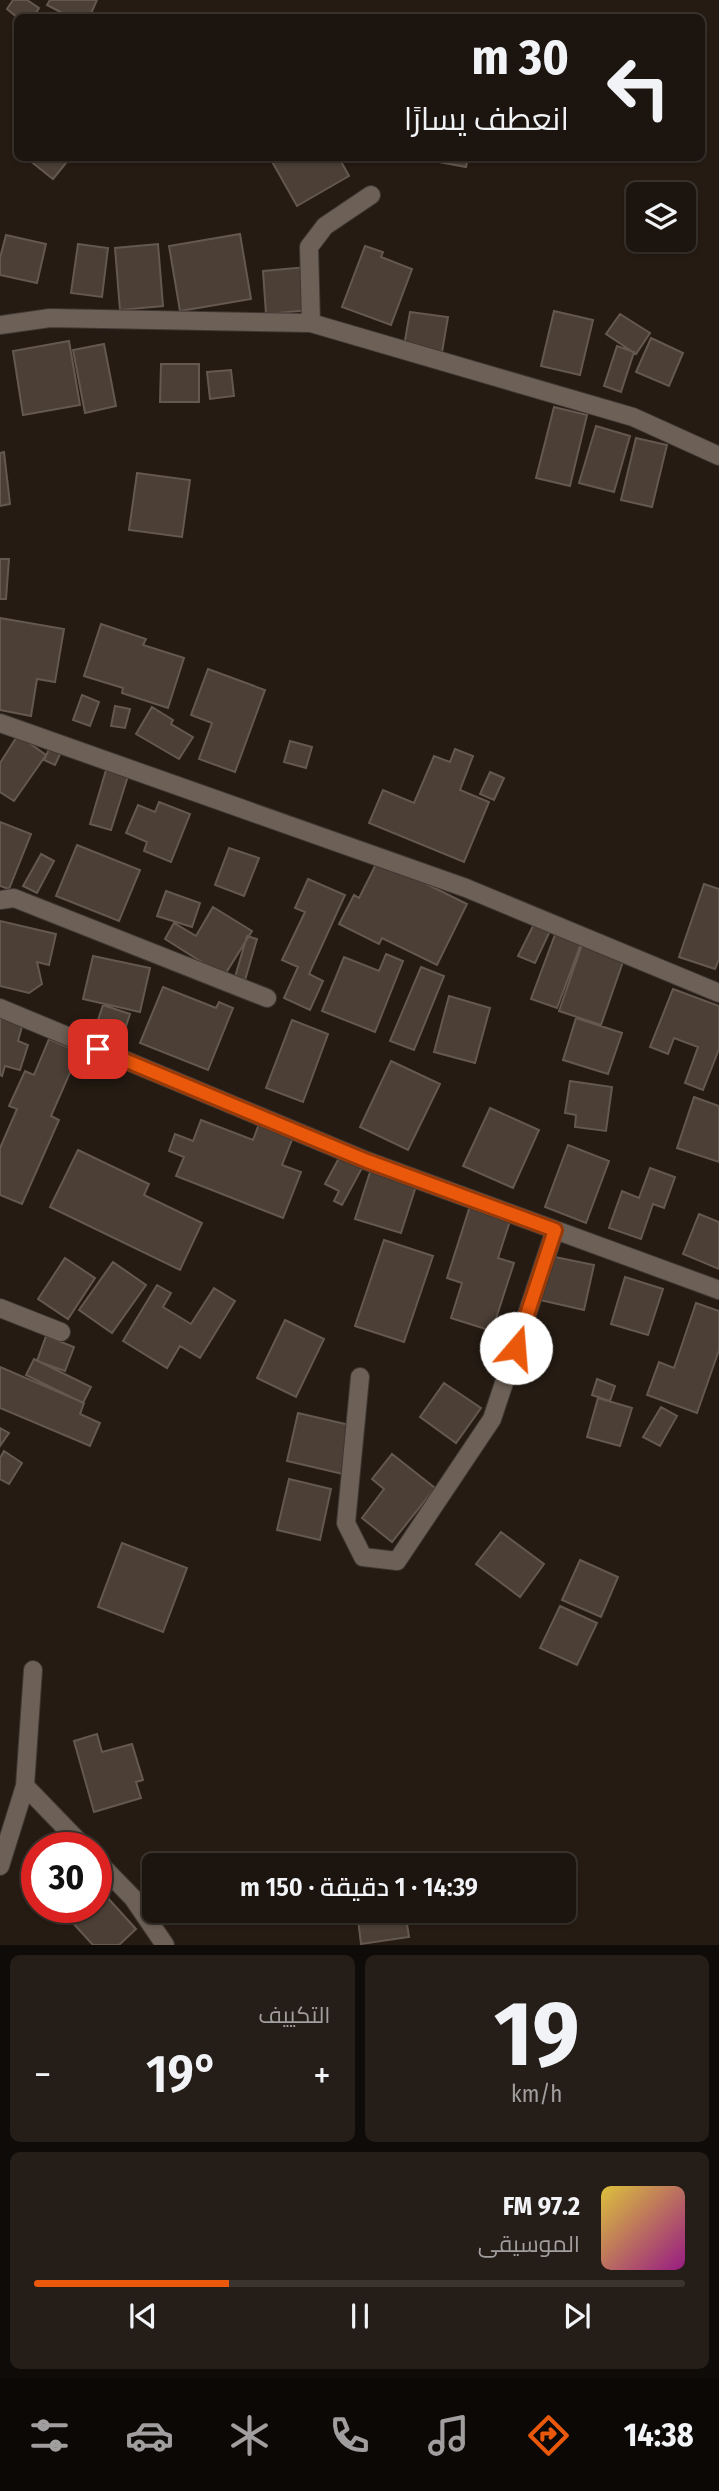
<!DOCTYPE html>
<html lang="ar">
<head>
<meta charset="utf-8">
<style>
  :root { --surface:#1c140e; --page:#251d17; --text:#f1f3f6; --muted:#a09e9e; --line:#3a332e; --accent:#ea580c }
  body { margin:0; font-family:"Fira Sans Condensed",Cairo,sans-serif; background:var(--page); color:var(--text); direction:rtl; height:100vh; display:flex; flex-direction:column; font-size:26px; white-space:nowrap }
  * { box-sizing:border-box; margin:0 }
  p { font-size:23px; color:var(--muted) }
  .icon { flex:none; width:38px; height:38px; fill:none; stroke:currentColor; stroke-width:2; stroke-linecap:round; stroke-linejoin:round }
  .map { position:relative; height:1945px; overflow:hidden; direction:ltr }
  .side { display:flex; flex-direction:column; gap:10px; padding:10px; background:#0f0b08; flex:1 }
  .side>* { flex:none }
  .banner { position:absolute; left:14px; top:14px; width:691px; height:147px; border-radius:10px; box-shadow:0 2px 5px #0004,0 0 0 2px var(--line); direction:rtl; background:#1c140e; color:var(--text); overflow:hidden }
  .buttons { position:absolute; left:626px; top:182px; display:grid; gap:14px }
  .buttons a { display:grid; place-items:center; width:70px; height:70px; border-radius:10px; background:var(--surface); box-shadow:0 2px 5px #0004,0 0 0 2px var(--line); font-size:35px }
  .speed { position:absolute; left:21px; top:1832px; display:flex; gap:14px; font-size:35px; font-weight:700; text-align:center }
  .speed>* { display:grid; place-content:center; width:91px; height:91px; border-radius:50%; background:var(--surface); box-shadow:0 2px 5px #0004,0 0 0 2px var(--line); line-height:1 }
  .speed .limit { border:10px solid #d22; background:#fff; color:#111 }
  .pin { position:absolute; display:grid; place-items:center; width:60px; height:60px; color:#fff; margin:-30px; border-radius:14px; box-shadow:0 4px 10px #0006 }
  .me { position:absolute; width:77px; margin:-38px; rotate:18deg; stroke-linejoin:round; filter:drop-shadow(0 0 5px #0008) }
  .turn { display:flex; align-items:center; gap:24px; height:147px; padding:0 21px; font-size:32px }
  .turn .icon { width:91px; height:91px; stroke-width:2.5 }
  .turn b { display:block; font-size:49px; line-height:60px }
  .big { font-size:52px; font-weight:600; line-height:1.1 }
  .side .tile { flex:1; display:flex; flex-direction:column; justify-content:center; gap:10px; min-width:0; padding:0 24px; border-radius:10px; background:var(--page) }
  .side .dial { align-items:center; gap:0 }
  .dial b { font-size:91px; line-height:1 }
  .song { display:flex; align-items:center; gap:21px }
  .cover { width:84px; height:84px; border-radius:10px; background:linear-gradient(135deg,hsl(50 70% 55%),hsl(310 70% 35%)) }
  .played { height:7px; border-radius:4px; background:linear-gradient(90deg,var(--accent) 30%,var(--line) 30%) }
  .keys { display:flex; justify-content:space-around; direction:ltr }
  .heat { display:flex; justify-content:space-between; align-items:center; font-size:38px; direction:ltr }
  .side .tiles { flex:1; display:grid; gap:10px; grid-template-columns:1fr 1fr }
  .tile:last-child { grid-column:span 2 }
  .trip { position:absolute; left:142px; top:1853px; width:434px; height:70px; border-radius:10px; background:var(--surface); box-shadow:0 2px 5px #0004,0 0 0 2px var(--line); font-weight:600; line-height:70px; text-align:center; direction:rtl }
  .menu { display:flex; height:112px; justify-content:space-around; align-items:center; background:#0b0806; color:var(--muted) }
  .menu .icon { width:49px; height:49px }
  .menu .active { color:var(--accent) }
  .menu b { font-size:32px; color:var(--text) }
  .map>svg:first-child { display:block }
  .building { fill:#4b3f36; stroke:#65584f; stroke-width:2 }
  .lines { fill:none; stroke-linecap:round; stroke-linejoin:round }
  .street-casing { stroke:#3f3733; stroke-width:20 }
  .street { stroke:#6d6056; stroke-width:18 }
  .route-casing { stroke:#983908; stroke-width:18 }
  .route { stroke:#ea580c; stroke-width:12 }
</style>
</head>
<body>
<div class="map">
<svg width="719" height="1945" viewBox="0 0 719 1945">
  <rect width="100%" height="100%" fill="#251b13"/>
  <!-- building -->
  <path class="building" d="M 13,0 L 27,0 L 39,8 L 33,18 L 18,18 L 7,9 Z
    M 50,0 L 97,0 L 89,18 L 72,18 L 47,5 Z
    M 31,158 L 70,158 L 53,179 L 29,160 Z
    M 270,158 L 339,158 L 349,176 L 297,206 Z
    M 418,158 L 468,158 L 466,167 Z
    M 240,234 L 251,299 L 180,311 L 169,246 Z
    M 6,235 L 46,244 L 37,283 L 0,275 L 0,258 Z
    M 78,244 L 108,248 L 102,297 L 71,293 Z
    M 158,244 L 163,306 L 120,310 L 115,248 Z
    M 365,246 L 383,252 L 381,257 L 412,269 L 391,325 L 342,307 Z
    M 307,267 L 310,310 L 266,314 L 263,271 Z
    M 554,311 L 593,320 L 580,375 L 541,366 Z
    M 410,312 L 448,317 L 442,352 L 404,346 Z
    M 620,314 L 650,333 L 636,354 L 606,334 Z
    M 651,338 L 683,353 L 669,386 L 636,372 Z
    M 69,341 L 80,405 L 23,415 L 13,351 Z
    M 104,344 L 116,406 L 85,413 L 73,350 Z
    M 617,346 L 634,352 L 621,392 L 604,386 Z
    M 161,364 L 199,364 L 199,402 L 160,402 Z
    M 231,370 L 234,396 L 210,399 L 207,372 Z
    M 554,407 L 587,415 L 570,486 L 536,478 Z
    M 596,426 L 630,436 L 614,492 L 579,483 Z
    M 636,438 L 667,445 L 652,507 L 621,500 Z
    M 4,452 L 10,504 L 0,506 L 0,453 Z
    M 137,473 L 190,480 L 182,537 L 129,530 Z
    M 0,559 L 9,559 L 6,599 L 0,599 Z
    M 0,618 L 64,629 L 55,682 L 37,679 L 31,716 L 0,710 Z
    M 101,624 L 146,639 L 143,645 L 184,658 L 168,708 L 122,693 L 123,688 L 84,676 Z
    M 208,669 L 265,690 L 235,772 L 199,759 L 212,723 L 191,715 Z
    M 82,695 L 99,702 L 90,726 L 73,720 Z
    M 115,706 L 130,709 L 125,728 L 111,726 Z
    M 152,707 L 173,720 L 171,724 L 193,737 L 179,759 L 136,734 Z
    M 18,735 L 46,755 L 14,801 L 0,792 L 0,763 Z
    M 290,741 L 312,747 L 306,768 L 284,762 Z
    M 51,745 L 62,750 L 55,765 L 44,760 Z
    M 455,749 L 473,756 L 460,790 L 489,802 L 464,862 L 369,823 L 383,790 L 414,803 L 434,756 L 450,762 Z
    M 106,770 L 128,776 L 111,830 L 90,824 Z
    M 490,772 L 504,778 L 494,800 L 480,794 Z
    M 159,802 L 190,814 L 171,862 L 144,851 L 147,842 L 126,833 L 138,805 L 155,812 Z
    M 0,822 L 31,834 L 9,889 L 0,886 Z
    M 77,845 L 140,870 L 119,921 L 56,896 Z
    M 229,848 L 259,858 L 244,896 L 215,885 Z
    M 41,854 L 54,861 L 37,893 L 23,886 Z
    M 378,860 L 467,904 L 437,965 L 382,938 L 379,944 L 339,924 L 354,895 L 359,898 Z
    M 308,879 L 345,895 L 309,974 L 323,981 L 310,1010 L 284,998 L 298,967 L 282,960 L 305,912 L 295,908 Z
    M 704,884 L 719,889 L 719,959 L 715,969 L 679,957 Z
    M 166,891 L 200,903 L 192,927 L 157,916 Z
    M 213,907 L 252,931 L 224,976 L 165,939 L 174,923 L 196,936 Z
    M 0,921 L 56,934 L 49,965 L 37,962 L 42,984 L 29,993 L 0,986 Z
    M 534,924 L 550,931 L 535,963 L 518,956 Z
    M 556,932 L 582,941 L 557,1008 L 531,999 Z
    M 247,936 L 257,939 L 245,980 L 235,977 Z
    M 583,942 L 625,956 L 601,1025 L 559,1011 Z
    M 386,954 L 403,961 L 375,1032 L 322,1011 L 344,957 L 379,971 Z
    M 93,956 L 150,968 L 140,1012 L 83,999 Z
    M 421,967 L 444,976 L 414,1050 L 390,1041 Z
    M 163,987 L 216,1008 L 219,1002 L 233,1008 L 208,1070 L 140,1043 Z
    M 673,989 L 719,1006 L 719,1049 L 703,1090 L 685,1083 L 698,1047 L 674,1038 L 668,1054 L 650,1047 Z
    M 449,996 L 490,1008 L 475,1063 L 434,1052 Z
    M 103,1005 L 130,1014 L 123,1035 L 96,1026 Z
    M 0,1017 L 23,1023 L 18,1041 L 28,1045 L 20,1070 L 5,1066 L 2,1076 L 0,1075 Z
    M 576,1018 L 622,1033 L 608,1074 L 563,1060 Z
    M 292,1020 L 328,1034 L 303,1102 L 266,1088 Z
    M 49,1039 L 79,1052 L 51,1116 L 59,1120 L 22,1204 L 0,1195 L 0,1148 L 17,1109 L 9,1106 L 25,1071 L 34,1075 Z
    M 391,1061 L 440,1084 L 408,1150 L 360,1127 Z
    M 570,1081 L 612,1087 L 606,1131 L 575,1127 L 576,1115 L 565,1113 Z
    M 694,1097 L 719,1106 L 719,1162 L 677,1148 Z
    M 490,1108 L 539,1130 L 513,1188 L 463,1166 Z
    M 201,1120 L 253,1140 L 259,1124 L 293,1137 L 282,1165 L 301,1172 L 283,1218 L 176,1176 L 184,1157 L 169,1151 L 175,1134 L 193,1141 Z
    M 568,1145 L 609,1161 L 586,1223 L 545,1207 Z
    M 78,1150 L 149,1184 L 144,1195 L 202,1223 L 180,1270 L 50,1207 Z
    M 340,1156 L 362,1168 L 342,1205 L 334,1201 L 339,1191 L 325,1184 Z
    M 650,1168 L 675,1177 L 664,1208 L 653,1204 L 641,1239 L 609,1228 L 622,1191 L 639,1198 Z
    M 371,1169 L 417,1183 L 401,1233 L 355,1219 Z
    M 470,1206 L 511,1218 L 498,1258 L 514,1263 L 492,1331 L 451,1318 L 462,1283 L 447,1278 Z
    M 699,1214 L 719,1222 L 719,1269 L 683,1254 Z
    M 384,1240 L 433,1256 L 404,1342 L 355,1326 Z
    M 550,1256 L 594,1265 L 584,1310 L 540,1300 Z
    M 65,1258 L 95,1278 L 68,1319 L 38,1299 Z
    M 113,1262 L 146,1285 L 112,1333 L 79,1310 Z
    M 625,1277 L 663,1289 L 648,1335 L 611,1324 Z
    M 157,1285 L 171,1293 L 163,1307 L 191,1324 L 214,1288 L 235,1301 L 200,1358 L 180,1346 L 167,1368 L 123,1341 Z
    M 696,1303 L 719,1311 L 719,1350 L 697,1413 L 647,1395 L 659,1362 L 674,1368 Z
    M 285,1320 L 324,1339 L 296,1397 L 257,1378 Z
    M 46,1336 L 74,1347 L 65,1371 L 37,1361 Z
    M 34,1359 L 91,1387 L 83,1403 L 26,1375 Z
    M 0,1367 L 84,1403 L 80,1414 L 100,1423 L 90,1446 L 0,1408 Z
    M 597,1379 L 615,1386 L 610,1401 L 592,1395 Z
    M 444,1383 L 481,1408 L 456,1443 L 420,1417 Z
    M 598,1398 L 632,1408 L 620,1446 L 587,1437 Z
    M 661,1407 L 677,1416 L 660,1446 L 643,1437 Z
    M 298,1413 L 354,1426 L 343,1474 L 287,1461 Z
    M 0,1428 L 9,1433 L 0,1446 Z
    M 4,1451 L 22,1463 L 9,1484 L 0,1479 L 0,1458 Z
    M 392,1454 L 435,1488 L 392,1542 L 362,1518 L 384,1489 L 372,1479 Z
    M 289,1479 L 331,1489 L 320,1540 L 277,1530 Z
    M 501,1532 L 544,1564 L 520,1597 L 476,1564 Z
    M 122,1543 L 187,1568 L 163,1632 L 98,1607 Z
    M 580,1560 L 618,1577 L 601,1617 L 562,1600 Z
    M 560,1606 L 597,1623 L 577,1665 L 540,1648 Z
    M 97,1734 L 102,1752 L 132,1744 L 143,1780 L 136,1782 L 141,1798 L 94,1812 L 74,1741 Z
    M 96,1885 L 136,1929 L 119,1945 L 93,1945 L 59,1908 L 96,1908 Z
    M 357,1911 L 405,1911 L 409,1937 L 361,1944 Z"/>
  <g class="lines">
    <defs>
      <path id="street" d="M 311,323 L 309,247 L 325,226 L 371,195
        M 0,325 L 50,318 L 311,323 L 633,417 L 719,456
        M 0,723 L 466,888 L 719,993
        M 0,900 L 14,898 L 267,998
        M 0,1008 L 367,1161 L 719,1290
        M 0,1308 L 61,1332
        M 360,1377 L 346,1523 L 363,1557 L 397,1561 L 492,1419 L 555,1230
        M 25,1786 L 85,1848
        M 96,1860 L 133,1898 L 165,1945
        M 0,1866 L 25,1786 L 33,1670"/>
    </defs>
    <!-- street casing -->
    <use href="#street" class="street-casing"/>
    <!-- street -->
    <use href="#street" class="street"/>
  </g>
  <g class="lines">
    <defs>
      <path id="route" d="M 98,1049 L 367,1161 L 555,1230 L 516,1348"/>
    </defs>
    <!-- route casing -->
    <use href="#route" class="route-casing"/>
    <!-- route -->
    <use href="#route" class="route"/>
  </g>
</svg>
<div class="buttons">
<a><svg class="icon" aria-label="layers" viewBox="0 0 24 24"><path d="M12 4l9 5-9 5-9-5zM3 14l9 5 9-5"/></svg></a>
</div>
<div class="speed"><div class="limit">30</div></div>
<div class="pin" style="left:98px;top:1049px;background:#d93025"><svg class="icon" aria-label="arrive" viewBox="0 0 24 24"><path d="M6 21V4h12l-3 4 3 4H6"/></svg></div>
<svg class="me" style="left:516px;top:1348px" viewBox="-20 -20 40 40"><circle r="19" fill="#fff"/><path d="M0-13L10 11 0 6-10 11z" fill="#ea580c"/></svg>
<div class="trip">14:39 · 1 دقيقة · 150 m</div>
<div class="banner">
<div class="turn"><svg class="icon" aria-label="left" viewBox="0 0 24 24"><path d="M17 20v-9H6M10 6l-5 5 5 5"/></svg><div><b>30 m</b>انعطف يسارًا</div></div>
</div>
</div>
<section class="side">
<div class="tiles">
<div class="tile dial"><b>19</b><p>km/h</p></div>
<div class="tile"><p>التكييف</p>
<div class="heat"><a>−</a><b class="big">19°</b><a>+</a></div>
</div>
<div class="tile">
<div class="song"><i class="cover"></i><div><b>97.2 FM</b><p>الموسيقى</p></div></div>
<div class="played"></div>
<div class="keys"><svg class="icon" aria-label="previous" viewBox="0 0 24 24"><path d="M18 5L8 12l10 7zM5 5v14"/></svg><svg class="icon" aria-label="pause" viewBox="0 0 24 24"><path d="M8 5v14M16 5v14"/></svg><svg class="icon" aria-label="next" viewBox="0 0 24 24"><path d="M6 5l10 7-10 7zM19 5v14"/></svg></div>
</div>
</div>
</section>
<nav class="menu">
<b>14:38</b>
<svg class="icon active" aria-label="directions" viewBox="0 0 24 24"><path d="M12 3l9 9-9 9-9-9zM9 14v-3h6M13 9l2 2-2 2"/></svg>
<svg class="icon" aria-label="music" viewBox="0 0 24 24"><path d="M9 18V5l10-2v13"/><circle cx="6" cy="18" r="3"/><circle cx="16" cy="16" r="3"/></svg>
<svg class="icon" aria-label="phone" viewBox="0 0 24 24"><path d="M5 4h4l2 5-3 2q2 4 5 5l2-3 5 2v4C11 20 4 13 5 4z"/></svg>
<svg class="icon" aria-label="climate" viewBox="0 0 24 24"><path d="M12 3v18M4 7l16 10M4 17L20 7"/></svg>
<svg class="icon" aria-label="car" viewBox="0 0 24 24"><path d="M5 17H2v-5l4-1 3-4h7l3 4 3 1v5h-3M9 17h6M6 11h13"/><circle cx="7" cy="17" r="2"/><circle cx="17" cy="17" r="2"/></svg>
<svg class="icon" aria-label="filters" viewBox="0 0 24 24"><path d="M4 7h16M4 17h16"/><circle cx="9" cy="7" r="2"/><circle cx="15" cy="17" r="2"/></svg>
</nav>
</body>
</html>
